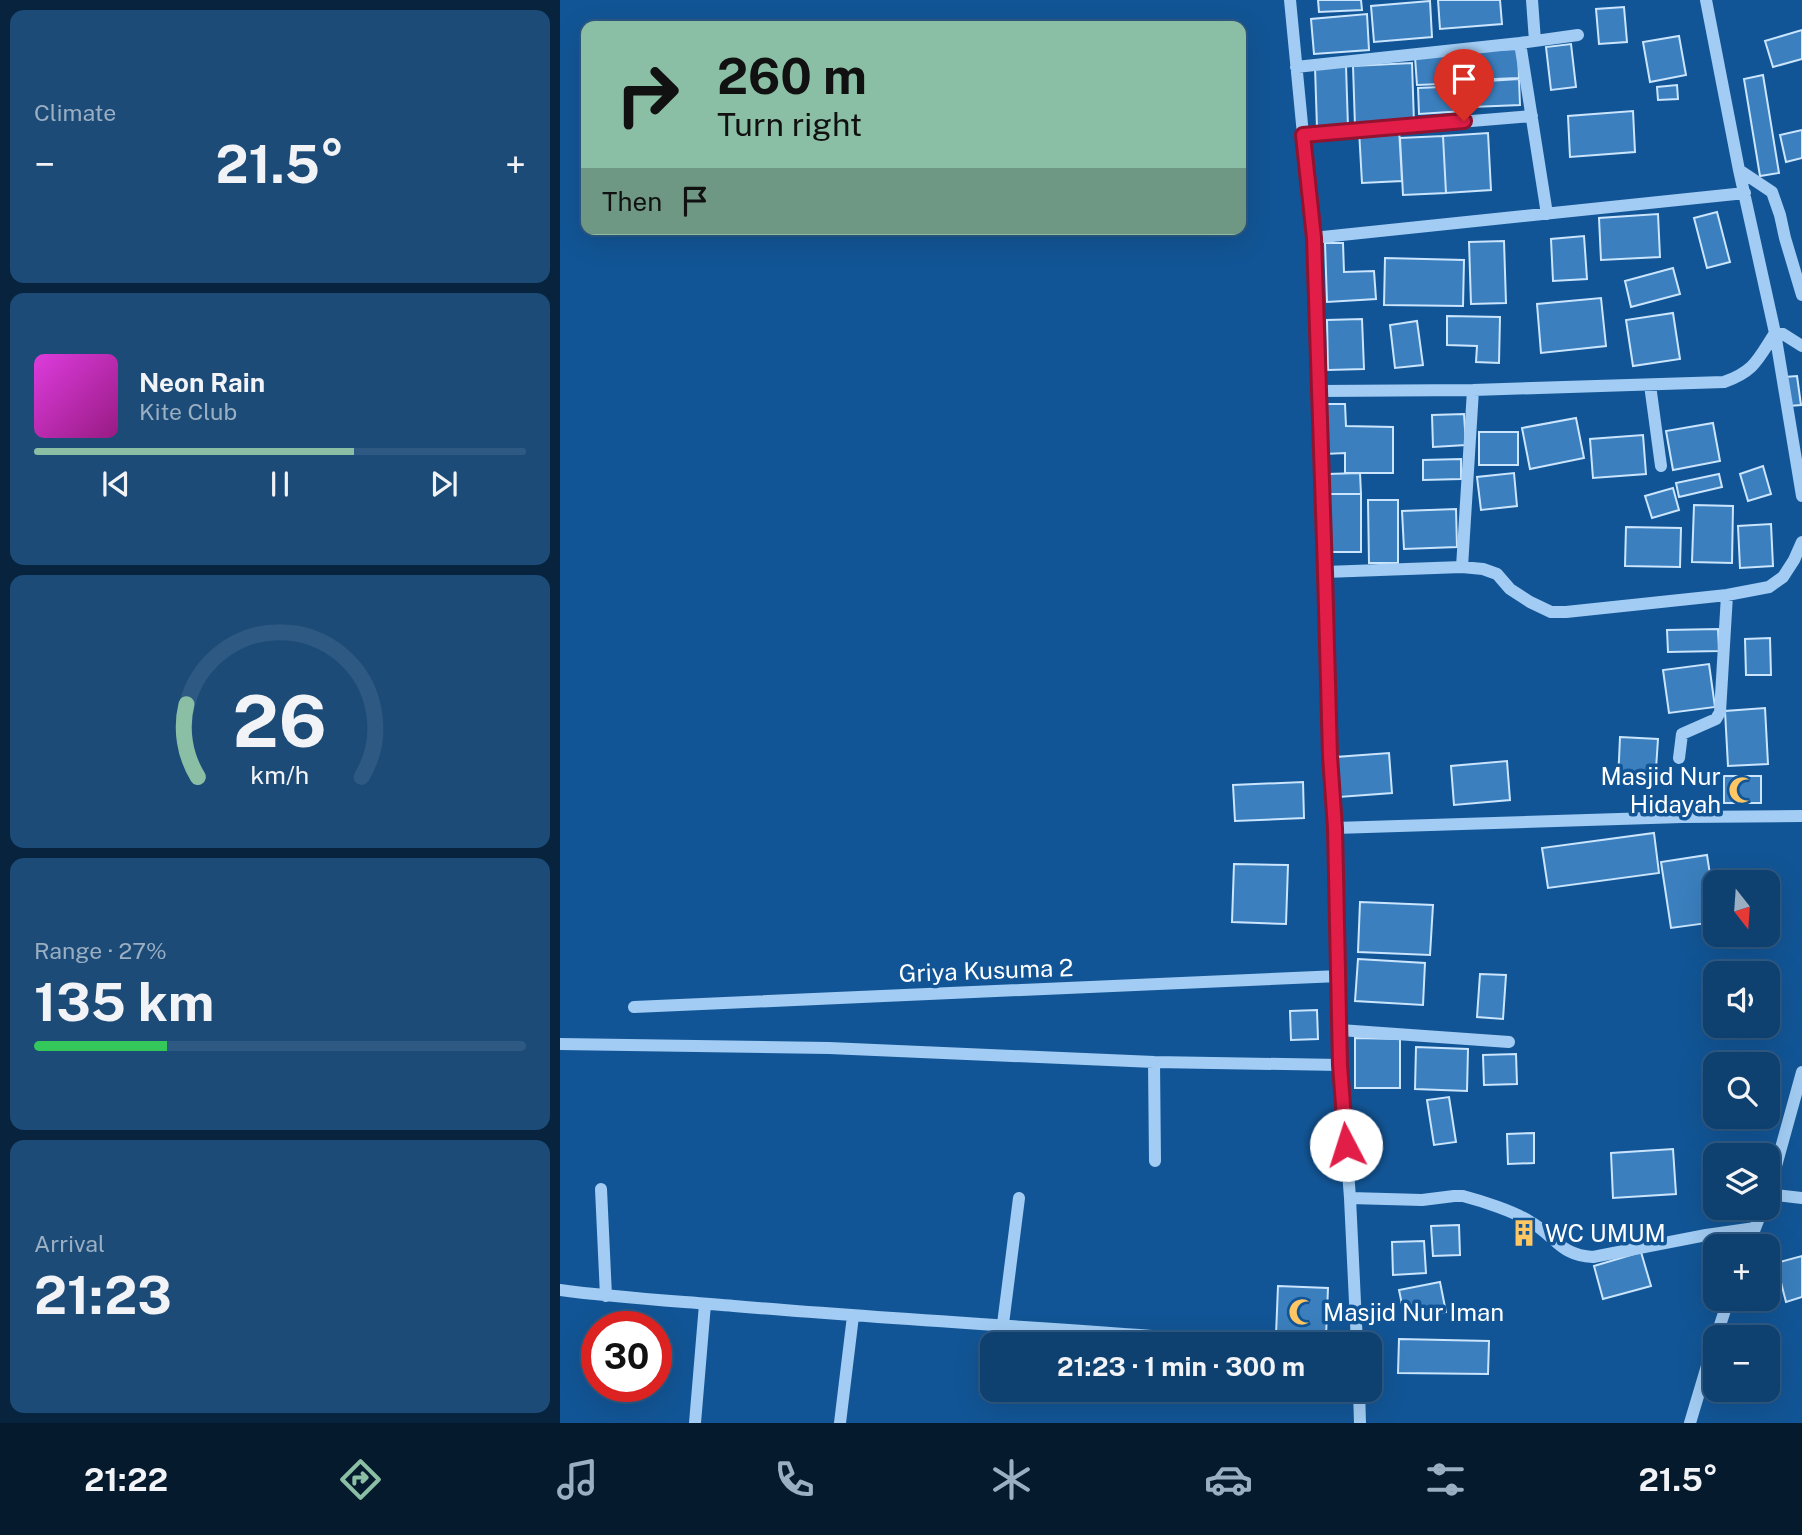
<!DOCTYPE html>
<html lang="en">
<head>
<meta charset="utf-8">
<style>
  :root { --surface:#0e4070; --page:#1c4b78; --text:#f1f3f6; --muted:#9bafc3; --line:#2e5983; --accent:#8abfa5 }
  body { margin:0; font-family:"Public Sans",sans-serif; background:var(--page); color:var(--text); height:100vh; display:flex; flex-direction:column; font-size:26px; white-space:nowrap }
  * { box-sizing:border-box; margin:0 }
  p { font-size:23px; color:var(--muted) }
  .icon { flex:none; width:38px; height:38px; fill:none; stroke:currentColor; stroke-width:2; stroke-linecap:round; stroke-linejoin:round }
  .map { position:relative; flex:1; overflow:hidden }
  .side { display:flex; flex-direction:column; gap:10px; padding:10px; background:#08233e; width:560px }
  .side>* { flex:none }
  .top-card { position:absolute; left:21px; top:21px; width:665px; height:214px; border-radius:14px; box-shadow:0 7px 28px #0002,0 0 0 2px var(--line); background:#8abfa5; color:#111; overflow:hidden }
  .needle { width:46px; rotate:163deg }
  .tools { position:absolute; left:1143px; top:870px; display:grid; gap:14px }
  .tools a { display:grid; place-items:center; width:77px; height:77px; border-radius:14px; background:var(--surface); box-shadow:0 7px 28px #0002,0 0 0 2px var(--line); font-size:35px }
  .speed { position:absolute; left:21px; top:1311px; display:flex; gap:14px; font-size:35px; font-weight:700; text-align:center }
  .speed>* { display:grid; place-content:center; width:91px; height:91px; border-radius:50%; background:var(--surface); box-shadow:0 7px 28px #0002,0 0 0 2px var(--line); line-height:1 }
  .speed .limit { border:10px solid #d22; background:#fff; color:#111 }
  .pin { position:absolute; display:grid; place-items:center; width:60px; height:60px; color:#fff; margin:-72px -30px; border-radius:50% 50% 50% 0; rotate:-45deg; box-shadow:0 0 7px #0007 }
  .pin .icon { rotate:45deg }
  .me { position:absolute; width:77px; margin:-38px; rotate:355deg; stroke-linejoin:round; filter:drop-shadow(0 0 5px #0008) }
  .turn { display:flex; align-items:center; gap:24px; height:147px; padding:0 21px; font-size:32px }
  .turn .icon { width:91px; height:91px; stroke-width:2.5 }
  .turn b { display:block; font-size:49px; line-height:60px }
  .then { display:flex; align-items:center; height:66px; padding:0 21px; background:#0003; gap:14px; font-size:26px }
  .big { font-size:52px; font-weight:700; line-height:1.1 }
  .side .widget { flex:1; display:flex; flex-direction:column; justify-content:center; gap:10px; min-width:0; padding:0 24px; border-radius:14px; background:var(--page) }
  .side .dial { align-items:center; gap:0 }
  .dial svg { height:182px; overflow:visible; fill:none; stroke:var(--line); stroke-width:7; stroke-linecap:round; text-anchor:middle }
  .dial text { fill:var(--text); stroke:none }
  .song { display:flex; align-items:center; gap:21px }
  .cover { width:84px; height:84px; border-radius:10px; background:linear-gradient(135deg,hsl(300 70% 55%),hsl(310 70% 35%)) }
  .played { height:7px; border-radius:4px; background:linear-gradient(90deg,var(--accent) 65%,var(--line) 65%) }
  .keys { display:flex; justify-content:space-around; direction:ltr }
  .heat { display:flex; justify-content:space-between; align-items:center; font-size:38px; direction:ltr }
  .charge { height:10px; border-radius:5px; background:linear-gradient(90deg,#34c759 27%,var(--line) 0) }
  .trip { position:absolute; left:420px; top:1332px; width:402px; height:70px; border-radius:14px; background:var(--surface); box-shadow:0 7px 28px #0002,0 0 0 2px var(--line); font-weight:700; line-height:70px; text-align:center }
  .menu { display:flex; height:112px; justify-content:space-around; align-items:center; background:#061a2d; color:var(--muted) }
  .menu .icon { width:49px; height:49px }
  .menu .on { color:var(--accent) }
  .menu b { font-size:32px; color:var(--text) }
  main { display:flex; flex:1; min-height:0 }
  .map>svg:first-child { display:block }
  .building { fill:#3b7fbe; stroke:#cae5fd; stroke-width:2 }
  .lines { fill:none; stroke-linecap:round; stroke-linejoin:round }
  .minor { stroke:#a2ccf3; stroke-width:12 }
  .route-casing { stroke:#92132f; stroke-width:18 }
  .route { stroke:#e11d48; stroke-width:12 }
  .labels { text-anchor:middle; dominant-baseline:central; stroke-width:7; stroke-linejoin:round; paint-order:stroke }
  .poi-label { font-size:24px; fill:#fff; stroke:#125596; text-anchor:start }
  .street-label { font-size:24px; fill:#fff; stroke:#125596 }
</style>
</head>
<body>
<main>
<section class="side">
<div class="widget"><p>Climate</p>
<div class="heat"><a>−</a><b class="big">21.5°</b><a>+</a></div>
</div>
<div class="widget">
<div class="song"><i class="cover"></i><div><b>Neon Rain</b><p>Kite Club</p></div></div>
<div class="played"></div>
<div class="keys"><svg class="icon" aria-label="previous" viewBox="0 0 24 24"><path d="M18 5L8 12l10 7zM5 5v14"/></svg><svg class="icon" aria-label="pause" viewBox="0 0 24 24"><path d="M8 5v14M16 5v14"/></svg><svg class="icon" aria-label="next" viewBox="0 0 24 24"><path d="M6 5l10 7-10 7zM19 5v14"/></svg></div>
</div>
<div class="widget dial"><svg viewBox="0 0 100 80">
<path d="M14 69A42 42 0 1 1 86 69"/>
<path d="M14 69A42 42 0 0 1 9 37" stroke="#8abfa5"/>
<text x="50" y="56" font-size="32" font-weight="700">26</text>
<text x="50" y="72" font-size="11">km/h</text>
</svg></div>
<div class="widget"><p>Range · 27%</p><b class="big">135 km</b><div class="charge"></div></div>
<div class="widget"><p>Arrival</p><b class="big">21:23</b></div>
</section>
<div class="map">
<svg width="1242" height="1423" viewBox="0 0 1242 1423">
  <rect width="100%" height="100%" fill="#125596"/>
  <!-- building -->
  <path class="building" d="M 758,0 L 801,0 L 802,10 L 759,12 Z
    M 878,0 L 940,0 L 942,24 L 880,29 Z
    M 870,1 L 872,37 L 814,42 L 811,6 Z
    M 1064,7 L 1067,42 L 1039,44 L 1036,9 Z
    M 807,14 L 809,50 L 754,54 L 751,19 Z
    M 1242,30 L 1242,59 L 1213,67 L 1205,41 Z
    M 1119,36 L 1126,75 L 1090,82 L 1083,42 Z
    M 1011,44 L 1016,87 L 991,90 L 986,47 Z
    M 958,49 L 959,78 L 911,80 L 909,51 Z
    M 906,54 L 906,83 L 857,85 L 855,57 Z
    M 852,63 L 854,123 L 795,126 L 793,66 Z
    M 786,66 L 788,127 L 757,128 L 755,67 Z
    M 1203,75 L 1219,173 L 1200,176 L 1184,79 Z
    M 959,79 L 960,105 L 912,107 L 911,82 Z
    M 1117,85 L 1118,99 L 1098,100 L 1097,87 Z
    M 903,86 L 904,111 L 859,114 L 858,88 Z
    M 1073,111 L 1075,152 L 1010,157 L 1008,116 Z
    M 839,128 L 842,181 L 802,183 L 799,130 Z
    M 1242,130 L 1242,158 L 1226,162 L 1220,135 Z
    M 928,133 L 931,190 L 886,193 L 883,136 Z
    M 883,136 L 886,193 L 843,195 L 840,138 Z
    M 1157,212 L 1170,262 L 1147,268 L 1134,218 Z
    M 1098,214 L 1100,257 L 1041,260 L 1039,218 Z
    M 1024,236 L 1027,279 L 993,281 L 991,239 Z
    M 944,241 L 946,303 L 911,304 L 909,242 Z
    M 765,243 L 783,243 L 784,272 L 814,271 L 816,299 L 767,302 Z
    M 825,258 L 904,260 L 903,306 L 824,305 Z
    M 1113,268 L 1120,294 L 1071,307 L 1065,281 Z
    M 1041,298 L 1046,346 L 981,353 L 977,304 Z
    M 1113,313 L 1120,359 L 1073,366 L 1066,320 Z
    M 887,316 L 940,317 L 939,363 L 916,362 L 917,346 L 887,345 Z
    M 802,319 L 804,369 L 768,370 L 767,320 Z
    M 857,321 L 863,365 L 835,368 L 830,325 Z
    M 1237,376 L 1241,405 L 1229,406 L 1225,377 Z
    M 763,404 L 785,404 L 786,426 L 833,427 L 833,473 L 785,473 L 785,453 L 765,454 Z
    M 904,414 L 906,445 L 873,447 L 872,415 Z
    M 1016,418 L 1024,458 L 970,469 L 962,428 Z
    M 1153,423 L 1160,461 L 1113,470 L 1106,431 Z
    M 919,432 L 958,432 L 958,465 L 919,465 Z
    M 1083,435 L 1086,474 L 1033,478 L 1030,439 Z
    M 901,459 L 901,479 L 863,480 L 863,460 Z
    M 1203,466 L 1211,494 L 1188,501 L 1180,474 Z
    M 800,473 L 801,494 L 768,494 L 768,474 Z
    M 954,473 L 957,506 L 921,510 L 917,477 Z
    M 1159,474 L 1162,487 L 1119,497 L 1116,483 Z
    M 1113,488 L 1119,510 L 1092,518 L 1085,496 Z
    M 768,494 L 801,494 L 801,552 L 768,552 Z
    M 808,500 L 838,500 L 838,563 L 809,563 Z
    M 1134,505 L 1173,506 L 1172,563 L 1132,562 Z
    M 896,509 L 897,547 L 844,549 L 842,511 Z
    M 1211,524 L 1213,566 L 1180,568 L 1178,526 Z
    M 1066,527 L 1121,528 L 1120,567 L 1065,566 Z
    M 1158,629 L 1159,651 L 1108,652 L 1107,630 Z
    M 1210,638 L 1211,675 L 1186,675 L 1185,639 Z
    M 1149,664 L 1155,707 L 1109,713 L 1103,670 Z
    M 1205,708 L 1208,764 L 1168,766 L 1165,711 Z
    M 1060,737 L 1098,739 L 1095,784 L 1058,782 Z
    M 829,753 L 832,793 L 779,797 L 776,757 Z
    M 947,761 L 950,800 L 894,805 L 891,766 Z
    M 1164,776 L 1201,776 L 1201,803 L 1164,803 Z
    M 743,782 L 744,818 L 675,821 L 673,785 Z
    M 1094,833 L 1099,873 L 988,888 L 982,848 Z
    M 1147,855 L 1155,907 L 1155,922 L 1111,928 L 1101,862 Z
    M 674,864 L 728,865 L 726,924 L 672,922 Z
    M 800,902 L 873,905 L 870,955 L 798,952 Z
    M 798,959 L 865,963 L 863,1005 L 795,1001 Z
    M 920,974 L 946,975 L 943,1019 L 917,1017 Z
    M 757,1010 L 758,1039 L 731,1040 L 730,1011 Z
    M 795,1038 L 840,1039 L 840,1088 L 795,1088 Z
    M 856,1047 L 908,1049 L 907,1091 L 855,1089 Z
    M 956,1054 L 957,1084 L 924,1085 L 923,1055 Z
    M 889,1097 L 896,1142 L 874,1145 L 867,1100 Z
    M 974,1133 L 974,1163 L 948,1164 L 947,1134 Z
    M 1113,1149 L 1116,1194 L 1053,1198 L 1051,1153 Z
    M 966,1224 L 972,1238 L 960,1243 L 955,1229 Z
    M 899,1225 L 900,1255 L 873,1256 L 871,1226 Z
    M 864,1241 L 866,1273 L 833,1275 L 832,1242 Z
    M 1081,1252 L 1091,1286 L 1043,1299 L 1034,1266 Z
    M 1242,1256 L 1242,1297 L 1226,1302 L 1216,1263 Z
    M 880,1282 L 886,1312 L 845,1319 L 839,1290 Z
    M 718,1286 L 768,1288 L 766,1337 L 716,1335 Z
    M 839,1339 L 929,1341 L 928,1374 L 838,1373 Z"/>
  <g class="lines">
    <!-- minor -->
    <path class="minor" d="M 730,0 L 753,238 L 765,572 L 770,756 L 775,828 L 780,1065 L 790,1198 L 797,1344
      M 972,0 L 975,41
      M 1146,0 L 1179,170 L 1215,333 L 1242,496
      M 960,43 L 987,214
      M 736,67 L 960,43 L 1018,35
      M 742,135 L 972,116
      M 1179,170 L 1212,192 L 1220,215 L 1225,238 L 1242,295
      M 753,238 L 1185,193
      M 1090,385 L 1101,466
      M 759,391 L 913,390 L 1164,382 C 1195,371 1198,359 1215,333 L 1223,334 L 1242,346
      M 902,567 L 913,390
      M 765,572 L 902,567 L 923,569 L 937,574 L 950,589 L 970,602 L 991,612 L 1006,612 L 1167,595 L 1209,587 L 1223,577 L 1234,560 L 1242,542
      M 1119,758 L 1122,734 L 1156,719 L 1160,712 L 1167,595
      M 775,828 L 1122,817 L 1242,816
      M 74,1007 L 779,976
      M 780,1030 L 949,1042
      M 0,1044 L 269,1048 L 594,1062 L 780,1065
      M 594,1062 L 595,1161
      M 41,1189 L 46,1296
      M 1208,1194 L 1242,1198
      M 1208,1195 L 1242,1072
      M 790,1198 L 862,1200 L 894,1196 L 903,1196 C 922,1201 953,1211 969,1221 C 996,1236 999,1255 1033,1257 L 1146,1235 L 1195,1228
      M 1188,1246 L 1203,1208
      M 0,1290 C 58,1298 116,1301 174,1306 C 348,1321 522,1329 696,1344
      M 443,1324 L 459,1198
      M 1156,1337 L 1169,1298
      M 799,1390 L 800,1423
      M 135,1423 L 145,1304
      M 280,1423 L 293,1316
      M 1130,1423 L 1155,1339"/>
  </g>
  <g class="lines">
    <defs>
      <path id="route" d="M 786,1145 L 780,1065 L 775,828 L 770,756 L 765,572 L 754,238 L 743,135 L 904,121"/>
    </defs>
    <!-- route casing -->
    <use href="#route" class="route-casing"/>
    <!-- route -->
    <use href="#route" class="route"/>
  </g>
  <!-- icons -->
  <defs>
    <symbol id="mosque-bare" viewBox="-9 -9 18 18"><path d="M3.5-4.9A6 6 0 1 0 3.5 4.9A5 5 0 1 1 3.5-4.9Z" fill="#ffc764" stroke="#125596" stroke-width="2.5" paint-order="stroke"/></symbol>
    <symbol id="building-bare" viewBox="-9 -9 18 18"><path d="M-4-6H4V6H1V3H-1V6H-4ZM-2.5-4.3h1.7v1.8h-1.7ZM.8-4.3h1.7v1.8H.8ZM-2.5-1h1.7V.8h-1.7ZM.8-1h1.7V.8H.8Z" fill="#ffc764" stroke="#125596" stroke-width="2.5" paint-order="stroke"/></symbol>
  </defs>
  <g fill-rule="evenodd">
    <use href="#mosque-bare" x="1163" y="771" width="38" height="38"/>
    <use href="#building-bare" x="945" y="1214" width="38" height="38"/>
    <use href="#mosque-bare" x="723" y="1293" width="38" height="38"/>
  </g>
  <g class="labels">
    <!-- poi labels -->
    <g class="poi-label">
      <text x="1161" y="776" text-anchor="end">Masjid Nur<tspan x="1161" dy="28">Hidayah</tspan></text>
      <text x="985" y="1233">WC UMUM</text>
      <text x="763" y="1312">Masjid Nur Iman</text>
    </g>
    <!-- street labels -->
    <g class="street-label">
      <text transform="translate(426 970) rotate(-2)">Griya Kusuma 2</text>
    </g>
  </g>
</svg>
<div class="tools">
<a><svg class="needle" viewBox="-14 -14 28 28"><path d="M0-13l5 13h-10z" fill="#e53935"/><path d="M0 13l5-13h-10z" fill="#9bafc3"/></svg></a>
<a><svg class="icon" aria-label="sound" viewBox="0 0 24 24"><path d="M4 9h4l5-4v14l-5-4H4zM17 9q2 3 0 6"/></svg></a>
<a><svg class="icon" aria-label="search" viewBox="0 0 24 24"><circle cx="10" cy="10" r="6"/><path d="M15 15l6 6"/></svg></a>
<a><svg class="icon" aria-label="layers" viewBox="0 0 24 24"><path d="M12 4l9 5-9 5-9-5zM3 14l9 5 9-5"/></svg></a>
<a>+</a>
<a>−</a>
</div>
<div class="speed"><div class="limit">30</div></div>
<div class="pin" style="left:904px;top:121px;background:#d93025"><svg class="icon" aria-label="arrive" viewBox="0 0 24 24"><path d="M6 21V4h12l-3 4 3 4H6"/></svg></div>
<svg class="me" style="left:786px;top:1145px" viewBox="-20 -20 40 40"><circle r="19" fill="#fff"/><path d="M0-13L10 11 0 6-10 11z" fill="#e11d48"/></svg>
<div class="trip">21:23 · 1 min · 300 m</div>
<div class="top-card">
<div class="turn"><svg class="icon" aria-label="right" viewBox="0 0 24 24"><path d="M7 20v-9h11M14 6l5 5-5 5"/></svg><div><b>260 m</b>Turn right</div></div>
<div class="then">Then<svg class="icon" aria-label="arrive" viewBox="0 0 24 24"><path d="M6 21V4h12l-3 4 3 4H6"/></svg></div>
</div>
</div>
</main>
<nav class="menu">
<b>21:22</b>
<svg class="icon on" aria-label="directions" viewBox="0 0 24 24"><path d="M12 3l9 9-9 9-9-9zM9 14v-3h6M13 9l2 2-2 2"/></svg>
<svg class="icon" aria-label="music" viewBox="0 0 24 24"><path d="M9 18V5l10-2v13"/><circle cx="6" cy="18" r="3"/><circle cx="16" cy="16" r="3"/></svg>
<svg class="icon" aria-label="phone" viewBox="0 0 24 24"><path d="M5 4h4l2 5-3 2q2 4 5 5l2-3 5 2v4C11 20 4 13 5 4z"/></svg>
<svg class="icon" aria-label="climate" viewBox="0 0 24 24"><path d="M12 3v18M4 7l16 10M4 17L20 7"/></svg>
<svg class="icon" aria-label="car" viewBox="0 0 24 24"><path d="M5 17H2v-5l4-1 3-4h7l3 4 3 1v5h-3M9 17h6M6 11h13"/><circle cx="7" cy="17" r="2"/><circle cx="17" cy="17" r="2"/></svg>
<svg class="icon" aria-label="filters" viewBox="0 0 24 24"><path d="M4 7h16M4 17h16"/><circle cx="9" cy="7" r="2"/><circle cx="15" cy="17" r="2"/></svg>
<b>21.5°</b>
</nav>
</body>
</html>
